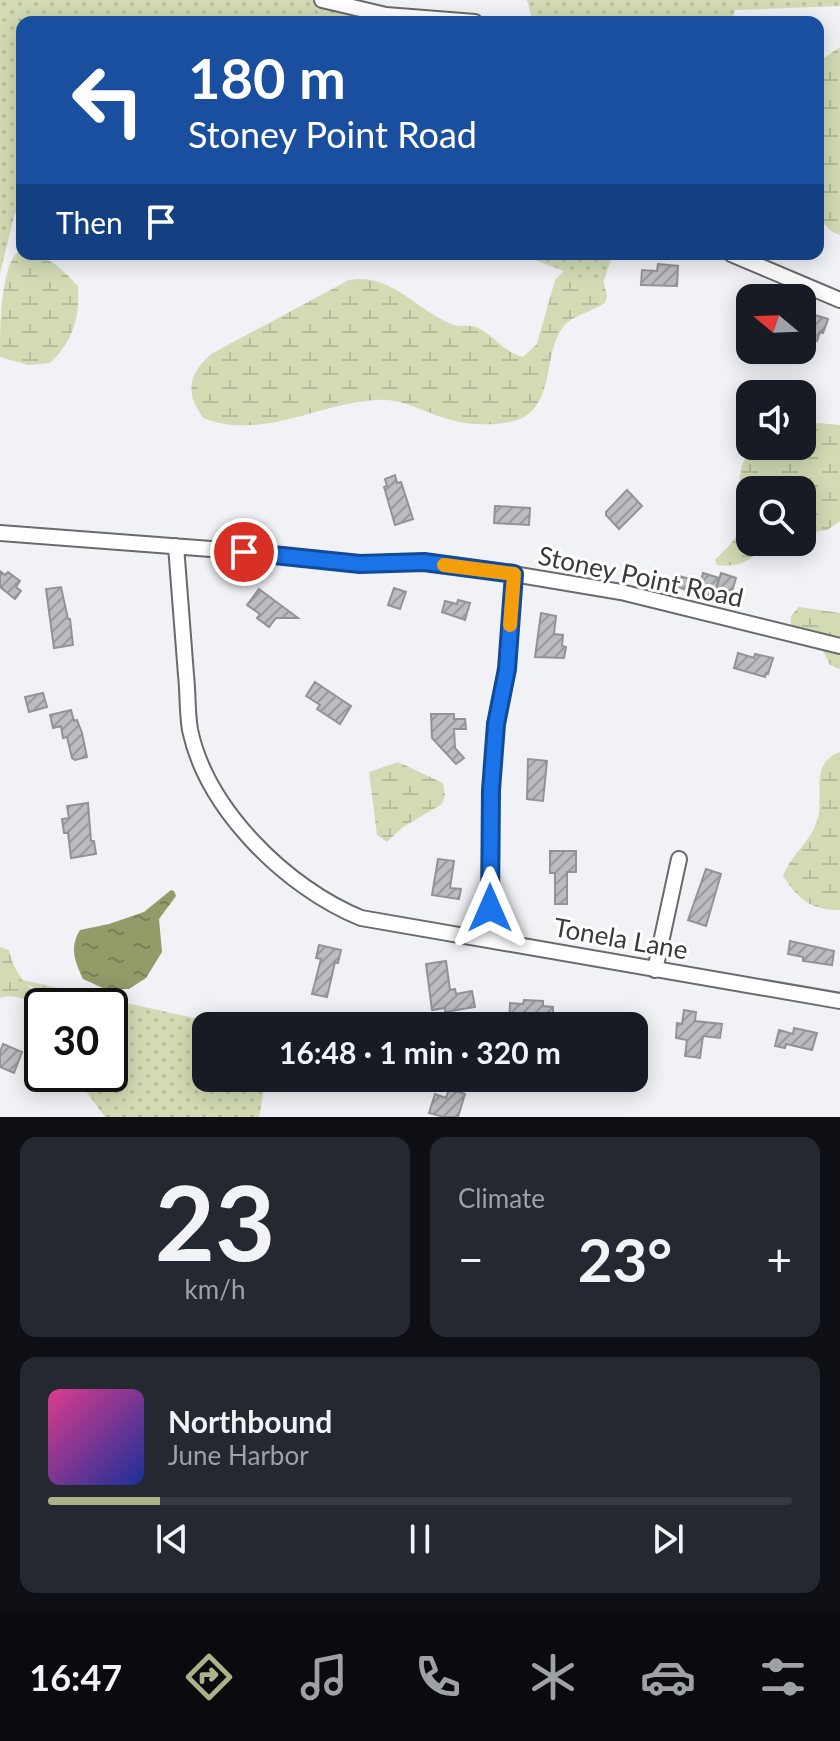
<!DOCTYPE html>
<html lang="en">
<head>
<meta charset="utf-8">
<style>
  :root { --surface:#171b24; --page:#242831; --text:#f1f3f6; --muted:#9ea1a6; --line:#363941; --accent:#acb38b }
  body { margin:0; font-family:Lato,sans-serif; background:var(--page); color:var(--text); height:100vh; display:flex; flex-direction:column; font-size:30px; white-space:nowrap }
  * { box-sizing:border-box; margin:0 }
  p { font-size:26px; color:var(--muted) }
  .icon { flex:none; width:44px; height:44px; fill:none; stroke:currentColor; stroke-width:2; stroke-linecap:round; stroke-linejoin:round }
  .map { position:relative; height:1117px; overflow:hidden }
  .details { display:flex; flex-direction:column; gap:20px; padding:20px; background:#0d0f14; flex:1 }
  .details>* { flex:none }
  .guide { position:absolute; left:16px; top:16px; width:808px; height:244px; border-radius:16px; box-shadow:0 4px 20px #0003; background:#1a4fa0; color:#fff; overflow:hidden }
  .needle { width:52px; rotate:289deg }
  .tools { position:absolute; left:736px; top:284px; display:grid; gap:16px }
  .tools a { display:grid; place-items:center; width:80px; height:80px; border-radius:16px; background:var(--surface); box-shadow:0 4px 20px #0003; font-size:40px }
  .speed { position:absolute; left:24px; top:988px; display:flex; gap:16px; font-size:40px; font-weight:700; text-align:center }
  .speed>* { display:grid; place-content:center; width:104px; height:104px; border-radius:50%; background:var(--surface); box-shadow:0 4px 20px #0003; line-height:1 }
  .speed .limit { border:4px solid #111; border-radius:12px; background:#fff; color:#111 }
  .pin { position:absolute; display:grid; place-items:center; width:68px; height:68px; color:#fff; margin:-34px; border:4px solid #fff; border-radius:50%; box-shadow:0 2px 8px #0007 }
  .me { position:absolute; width:88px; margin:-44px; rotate:0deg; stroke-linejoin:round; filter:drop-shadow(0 0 6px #0008) }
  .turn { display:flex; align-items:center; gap:28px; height:168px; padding:0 40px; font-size:36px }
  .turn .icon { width:104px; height:104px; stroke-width:2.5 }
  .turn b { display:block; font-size:56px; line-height:68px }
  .then { display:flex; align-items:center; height:76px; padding:0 40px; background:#0003; gap:16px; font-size:30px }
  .big { font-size:60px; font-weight:700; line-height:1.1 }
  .details .card { flex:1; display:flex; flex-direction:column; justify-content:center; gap:12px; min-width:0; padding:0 28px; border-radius:16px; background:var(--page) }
  .details .dial { align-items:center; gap:0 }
  .dial b { font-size:104px; line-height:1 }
  .song { display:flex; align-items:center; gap:24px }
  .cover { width:96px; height:96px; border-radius:12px; background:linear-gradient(135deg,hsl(330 70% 55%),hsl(230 70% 35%)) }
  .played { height:8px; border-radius:4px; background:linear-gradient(90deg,var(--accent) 15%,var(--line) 15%) }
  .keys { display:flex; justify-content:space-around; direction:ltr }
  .heat { display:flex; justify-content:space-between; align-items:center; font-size:44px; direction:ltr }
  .details .tiles { flex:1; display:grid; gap:20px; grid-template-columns:1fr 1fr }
  .card:last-child { grid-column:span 2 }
  .trip { position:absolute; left:192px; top:1012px; width:456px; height:80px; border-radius:16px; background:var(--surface); box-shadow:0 4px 20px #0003; font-weight:700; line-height:80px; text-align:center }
  .dock { display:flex; height:128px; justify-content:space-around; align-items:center; background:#090b0e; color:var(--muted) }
  .dock .icon { width:56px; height:56px }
  .dock .on { color:var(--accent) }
  .dock b { font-size:36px; color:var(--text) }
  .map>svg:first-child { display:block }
  .wetland { fill:url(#wetland-marsh) }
  .park { fill:url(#park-dots) }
  .water { fill:url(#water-ripples) }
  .building { fill:url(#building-hatch); stroke:#929396; stroke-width:2 }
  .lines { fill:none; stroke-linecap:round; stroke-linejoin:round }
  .street-casing { stroke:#686a6c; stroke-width:18 }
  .street { stroke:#fff; stroke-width:14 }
  .route-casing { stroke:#114b97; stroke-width:20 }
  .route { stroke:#1a73e8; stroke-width:14 }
  .slow { stroke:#f59e0b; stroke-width:14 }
  .labels { text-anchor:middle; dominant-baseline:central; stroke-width:6; stroke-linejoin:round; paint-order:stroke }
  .street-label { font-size:26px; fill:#3a3a3b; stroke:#fff }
</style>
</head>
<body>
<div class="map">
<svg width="840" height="1117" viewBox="0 0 840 1117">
  <defs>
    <pattern id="wetland-marsh" width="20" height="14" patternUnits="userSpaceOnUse" patternTransform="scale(2)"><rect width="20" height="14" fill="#d2dbb4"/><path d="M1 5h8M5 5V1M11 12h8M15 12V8" fill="none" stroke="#b5bd9c"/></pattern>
    <pattern id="park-dots" width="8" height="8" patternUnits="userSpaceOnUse" patternTransform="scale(2)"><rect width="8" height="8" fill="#d2dbb4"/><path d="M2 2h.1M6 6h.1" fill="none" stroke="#b5bd9c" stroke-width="1.8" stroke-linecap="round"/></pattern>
    <pattern id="water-ripples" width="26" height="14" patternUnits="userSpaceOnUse" patternTransform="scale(2)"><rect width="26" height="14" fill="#919c68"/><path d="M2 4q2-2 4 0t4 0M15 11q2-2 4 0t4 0" fill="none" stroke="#778057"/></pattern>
    <pattern id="building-hatch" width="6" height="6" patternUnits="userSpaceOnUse" patternTransform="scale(2)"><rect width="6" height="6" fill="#bbbcbf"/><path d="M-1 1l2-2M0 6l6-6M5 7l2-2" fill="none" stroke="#999a9c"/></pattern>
  </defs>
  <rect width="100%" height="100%" fill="#f0f2f5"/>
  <!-- wetland -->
  <path class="wetland" d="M 840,47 L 840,235 L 832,232 L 818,217 L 818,64 L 821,60 Z
    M 22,249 L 22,254 C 48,254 61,268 78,286 C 80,318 73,341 50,363 L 28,365 L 0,357 C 0,329 0,259 22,249 Z
    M 565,270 L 603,279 L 607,296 L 605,303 C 593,311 571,316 563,327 C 543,355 555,394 526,416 C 518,421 506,423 496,424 C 479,425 465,424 448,419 C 425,413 402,398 377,400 C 318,403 262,441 203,418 C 185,392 188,375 211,354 L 349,280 C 391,273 415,309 451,324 C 459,328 467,324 476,327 C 495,335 501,351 523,357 L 537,344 L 555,280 Z
    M 818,423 L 840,425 L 840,521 L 827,530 L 802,534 L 802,490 L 750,490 L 750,542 L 765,542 C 753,561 739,568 717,565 L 715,560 C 723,551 735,542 739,530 C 751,502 725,478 754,446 L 802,446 L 802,424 Z
    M 799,607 L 840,613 L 840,669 L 830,665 C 829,664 825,654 824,653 C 813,637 788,643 791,616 Z
    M 840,752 L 840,910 C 811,910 799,900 783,876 C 791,854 812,841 818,818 C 824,794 809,763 840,752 Z
    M 398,762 L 443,783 L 445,795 L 442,804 L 403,827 L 387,842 L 377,835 L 369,772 Z
    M 0,947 L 9,950 C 15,977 31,991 53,1006 C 34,1006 18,991 0,998 Z"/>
  <!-- park -->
  <path class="park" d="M 0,0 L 349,0 L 353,20 L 363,22 L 22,22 L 22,212 L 15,213 L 0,273 Z
    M 527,0 L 840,0 L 840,6 L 735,10 L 732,22 L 533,22 Z
    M 520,254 L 613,254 L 602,286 Z
    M 9,977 L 230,1026 L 206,1026 L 206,1078 L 266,1078 L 259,1117 L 105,1117 L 85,1090 L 80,1074 L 110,1074 L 110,1006 L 59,1006 L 54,996 Z"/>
  <!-- water -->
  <path class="water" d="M 171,890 L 174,891 L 176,896 L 159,919 L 162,952 L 146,978 L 129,989 L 105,989 L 83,979 C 75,961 69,948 80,930 L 109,924 L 144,912 Z"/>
  <!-- building -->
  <path class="building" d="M 658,264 L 678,266 L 677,286 L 641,285 L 642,270 L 657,271 Z
    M 808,313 L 828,319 L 823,333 L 820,332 L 817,341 L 802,336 Z
    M 395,475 L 397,483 L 401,482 L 413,519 L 395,525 L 384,487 L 387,486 L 385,479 Z
    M 627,490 L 642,506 L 619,529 L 606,515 L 606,512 Z
    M 495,506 L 530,508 L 529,525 L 494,523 Z
    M 0,571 L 5,575 L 8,572 L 20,581 L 16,587 L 21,591 L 15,599 L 0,587 Z
    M 703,573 L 719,578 L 714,597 L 706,594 L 704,598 L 686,593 L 686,590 L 676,586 L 679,576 L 701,582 Z
    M 721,573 L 736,578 L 732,591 L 717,587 Z
    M 61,587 L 68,619 L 70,619 L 73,645 L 54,648 L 46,589 Z
    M 394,588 L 406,592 L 400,609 L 388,605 Z
    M 259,589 L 298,618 L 276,618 L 269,627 L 257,618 L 260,614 L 247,605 Z
    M 458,600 L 470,603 L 465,620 L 442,612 L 445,601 L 457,604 Z
    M 541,613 L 556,616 L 554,634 L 563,635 L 562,646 L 566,647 L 564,658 L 535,657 Z
    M 738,653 L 754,658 L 755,654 L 773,658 L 768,674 L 766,673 L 765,677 L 734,668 Z
    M 315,682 L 351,706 L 340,724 L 317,709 L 320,705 L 306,696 Z
    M 43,693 L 47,707 L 29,712 L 25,697 Z
    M 71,710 L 74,721 L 77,720 L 82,733 L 87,757 L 75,760 L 72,758 L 67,737 L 63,738 L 61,726 L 53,728 L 50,715 Z
    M 431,714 L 454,714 L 454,719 L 465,719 L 466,729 L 454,729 L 455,748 L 464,758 L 456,764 L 432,738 Z
    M 528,759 L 547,761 L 543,801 L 527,799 Z
    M 88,803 L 91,841 L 94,841 L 96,854 L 71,858 L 68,833 L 64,833 L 62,819 L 69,818 L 67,806 Z
    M 550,851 L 576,851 L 576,872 L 567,872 L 567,904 L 555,904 L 555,873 L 550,873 Z
    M 438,859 L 454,861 L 450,888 L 461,889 L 459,899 L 432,895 Z
    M 706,869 L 721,874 L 706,926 L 688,920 Z
    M 790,941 L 834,951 L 832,965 L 803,961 L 803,957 L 788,954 Z
    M 319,945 L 341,950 L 338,963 L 335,962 L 327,997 L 312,994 L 321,959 L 316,958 Z
    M 446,961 L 450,990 L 455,989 L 456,994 L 472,991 L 475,1007 L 445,1012 L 445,1008 L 432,1010 L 426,964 Z
    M 524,1000 L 543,1001 L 543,1006 L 553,1007 L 553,1024 L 536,1026 L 509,1023 L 510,1003 L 523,1004 Z
    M 684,1010 L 696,1012 L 695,1021 L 722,1024 L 720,1038 L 703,1036 L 700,1058 L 685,1056 L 687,1040 L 676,1038 L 677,1023 L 682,1024 Z
    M 794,1028 L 817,1033 L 812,1050 L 786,1044 L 785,1048 L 775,1046 L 779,1030 L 793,1034 Z
    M 3,1044 L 22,1052 L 14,1073 L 0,1067 L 0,1052 Z
    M 449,1089 L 465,1094 L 458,1117 L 444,1117 L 429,1113 L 435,1094 L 446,1098 Z"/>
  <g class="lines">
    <defs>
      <path id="street" d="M 322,0 L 386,15 L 475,22
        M 731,254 L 840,300
        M 0,533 L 224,550 L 360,564 L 424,562 L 495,571 L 621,592 L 840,646
        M 176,546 C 179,589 183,632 186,675 C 188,692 187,712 190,730 C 207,810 287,888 361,918 L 840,1001
        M 490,940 L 491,790 L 496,724 L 507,669 L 514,574
        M 655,970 L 679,859"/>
    </defs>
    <!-- street casing -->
    <use href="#street" class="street-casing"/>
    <!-- street -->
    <use href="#street" class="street"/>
  </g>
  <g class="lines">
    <defs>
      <path id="route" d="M 244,552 L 360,564 L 424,562 L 514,574 L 507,669 L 496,724 L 491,790 L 490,908"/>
    </defs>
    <!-- route casing -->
    <use href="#route" class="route-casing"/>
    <!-- route -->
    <use href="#route" class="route"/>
    <!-- slow -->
    <path class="slow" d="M 444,565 L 514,574 L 510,625"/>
  </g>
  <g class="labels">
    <!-- street labels -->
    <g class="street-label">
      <text transform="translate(641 576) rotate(12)">Stoney Point Road</text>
      <text transform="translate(621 938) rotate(10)">Tonela Lane</text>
    </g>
  </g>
</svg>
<div class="tools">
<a><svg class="needle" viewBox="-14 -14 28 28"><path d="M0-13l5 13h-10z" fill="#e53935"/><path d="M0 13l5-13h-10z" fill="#9ea1a6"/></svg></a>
<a><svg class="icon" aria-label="sound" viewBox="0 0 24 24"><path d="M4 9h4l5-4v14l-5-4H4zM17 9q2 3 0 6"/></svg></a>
<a><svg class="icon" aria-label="search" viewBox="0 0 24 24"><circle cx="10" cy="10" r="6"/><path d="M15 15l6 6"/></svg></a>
</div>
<div class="speed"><div class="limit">30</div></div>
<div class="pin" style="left:244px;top:552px;background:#d93025"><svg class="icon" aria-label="arrive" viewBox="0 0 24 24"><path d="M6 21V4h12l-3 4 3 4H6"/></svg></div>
<svg class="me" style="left:490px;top:908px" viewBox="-20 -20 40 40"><path d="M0-17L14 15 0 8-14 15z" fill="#1a73e8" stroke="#fff" stroke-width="4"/></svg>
<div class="trip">16:48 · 1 min · 320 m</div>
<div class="guide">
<div class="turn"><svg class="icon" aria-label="left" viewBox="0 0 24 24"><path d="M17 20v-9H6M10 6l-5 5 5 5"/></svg><div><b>180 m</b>Stoney Point Road</div></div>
<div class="then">Then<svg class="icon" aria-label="arrive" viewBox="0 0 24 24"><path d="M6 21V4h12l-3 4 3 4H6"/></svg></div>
</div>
</div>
<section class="details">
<div class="tiles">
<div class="card dial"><b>23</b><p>km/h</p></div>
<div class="card"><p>Climate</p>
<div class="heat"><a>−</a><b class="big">23°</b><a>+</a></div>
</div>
<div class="card">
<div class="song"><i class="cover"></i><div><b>Northbound</b><p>June Harbor</p></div></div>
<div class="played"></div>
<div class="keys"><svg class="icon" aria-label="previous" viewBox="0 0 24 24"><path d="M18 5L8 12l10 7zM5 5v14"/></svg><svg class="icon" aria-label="pause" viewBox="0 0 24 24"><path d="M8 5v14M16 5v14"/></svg><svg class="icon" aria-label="next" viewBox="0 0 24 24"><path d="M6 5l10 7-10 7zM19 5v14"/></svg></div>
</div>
</div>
</section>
<nav class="dock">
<b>16:47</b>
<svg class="icon on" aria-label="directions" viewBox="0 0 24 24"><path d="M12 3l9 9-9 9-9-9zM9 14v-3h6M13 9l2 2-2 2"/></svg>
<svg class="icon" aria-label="music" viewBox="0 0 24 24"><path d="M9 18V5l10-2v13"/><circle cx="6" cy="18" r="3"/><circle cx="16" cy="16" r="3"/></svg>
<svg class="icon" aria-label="phone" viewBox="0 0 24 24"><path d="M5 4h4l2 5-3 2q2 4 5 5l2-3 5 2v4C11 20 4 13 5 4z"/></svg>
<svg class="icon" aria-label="climate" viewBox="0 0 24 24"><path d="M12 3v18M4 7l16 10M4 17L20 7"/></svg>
<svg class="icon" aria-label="car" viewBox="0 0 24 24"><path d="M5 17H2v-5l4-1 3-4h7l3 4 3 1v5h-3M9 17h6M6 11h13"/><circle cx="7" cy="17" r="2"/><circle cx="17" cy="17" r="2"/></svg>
<svg class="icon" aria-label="filters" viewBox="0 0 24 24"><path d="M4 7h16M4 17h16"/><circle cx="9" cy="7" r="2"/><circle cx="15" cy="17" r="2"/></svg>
</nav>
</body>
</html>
